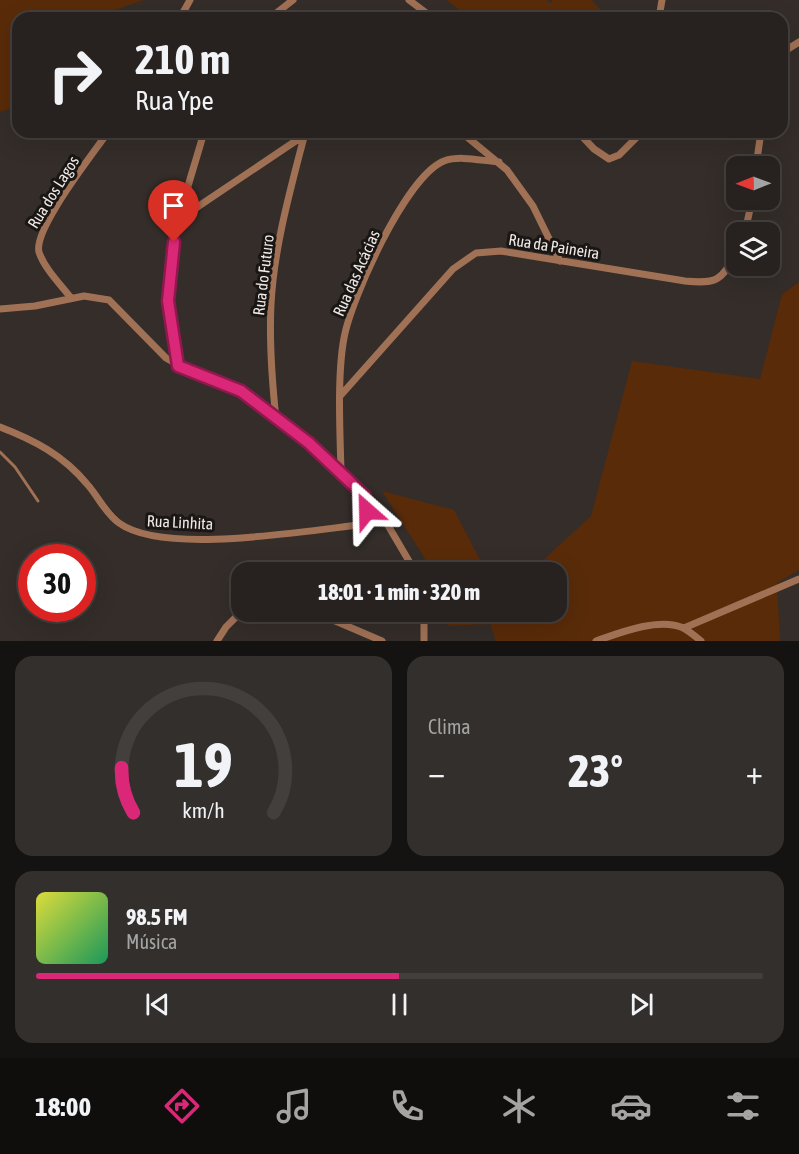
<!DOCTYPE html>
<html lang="pt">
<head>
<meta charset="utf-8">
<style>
  :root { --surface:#27221f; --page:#332f2c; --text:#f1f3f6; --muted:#a4a4a4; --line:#433f3d; --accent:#db2777 }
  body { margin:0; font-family:"Asap Condensed",sans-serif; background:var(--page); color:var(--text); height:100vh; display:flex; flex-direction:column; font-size:22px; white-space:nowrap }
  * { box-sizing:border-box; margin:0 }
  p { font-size:20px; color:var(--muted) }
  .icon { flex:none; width:33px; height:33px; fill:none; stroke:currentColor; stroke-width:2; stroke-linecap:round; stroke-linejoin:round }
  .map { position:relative; height:641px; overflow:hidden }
  .panel { display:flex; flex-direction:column; gap:15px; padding:15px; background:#151311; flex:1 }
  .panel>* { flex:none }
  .banner { position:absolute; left:12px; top:12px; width:776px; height:126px; border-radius:18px; box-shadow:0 6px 24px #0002,0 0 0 2px var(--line); background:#27221f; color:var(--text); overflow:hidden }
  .needle { width:39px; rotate:269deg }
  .tools { position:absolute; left:726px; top:156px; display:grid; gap:12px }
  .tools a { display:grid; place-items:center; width:54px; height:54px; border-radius:12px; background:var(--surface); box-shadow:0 6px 24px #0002,0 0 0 2px var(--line); font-size:30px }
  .speed { position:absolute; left:18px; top:544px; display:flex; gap:12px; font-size:30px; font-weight:700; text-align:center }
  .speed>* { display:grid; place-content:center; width:78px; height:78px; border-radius:50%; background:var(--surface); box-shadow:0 6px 24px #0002,0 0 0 2px var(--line); line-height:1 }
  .speed .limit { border:9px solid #d22; background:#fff; color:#111 }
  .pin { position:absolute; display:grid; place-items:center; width:51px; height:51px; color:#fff; margin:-62px -26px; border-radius:50% 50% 50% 0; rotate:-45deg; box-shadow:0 0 6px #0007 }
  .pin .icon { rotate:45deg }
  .me { position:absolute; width:66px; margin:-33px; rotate:335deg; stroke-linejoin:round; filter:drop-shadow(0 0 4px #0008) }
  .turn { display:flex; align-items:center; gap:21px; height:126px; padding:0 24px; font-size:27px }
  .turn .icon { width:78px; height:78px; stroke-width:2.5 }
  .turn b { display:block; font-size:42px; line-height:51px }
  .big { font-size:45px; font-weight:800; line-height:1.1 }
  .panel .card { flex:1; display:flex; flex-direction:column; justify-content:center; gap:9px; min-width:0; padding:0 21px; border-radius:18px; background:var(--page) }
  .panel .dial { align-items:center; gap:0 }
  .dial svg { height:156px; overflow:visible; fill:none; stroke:var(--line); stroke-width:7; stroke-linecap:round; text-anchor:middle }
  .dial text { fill:var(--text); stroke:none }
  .song { display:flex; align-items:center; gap:18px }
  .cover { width:72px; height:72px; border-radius:9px; background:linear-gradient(135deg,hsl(60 70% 55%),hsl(150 70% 35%)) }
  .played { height:6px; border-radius:3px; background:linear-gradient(90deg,var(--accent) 50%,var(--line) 50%) }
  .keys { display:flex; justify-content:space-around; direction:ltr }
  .heat { display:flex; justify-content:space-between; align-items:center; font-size:33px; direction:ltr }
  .panel .tiles { flex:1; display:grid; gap:15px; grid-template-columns:1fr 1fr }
  .card:last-child { grid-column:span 2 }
  .trip { position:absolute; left:231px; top:562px; width:336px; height:60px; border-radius:18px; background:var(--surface); box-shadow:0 6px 24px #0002,0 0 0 2px var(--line); font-weight:800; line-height:60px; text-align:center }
  .tabs { display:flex; height:96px; justify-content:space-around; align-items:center; background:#100e0c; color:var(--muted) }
  .tabs .icon { width:42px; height:42px }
  .tabs .active { color:var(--accent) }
  .tabs b { font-size:27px; color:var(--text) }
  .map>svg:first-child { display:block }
  .green { fill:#592b09 }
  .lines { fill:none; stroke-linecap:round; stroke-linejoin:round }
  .service { stroke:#a17155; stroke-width:3 }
  .minor { stroke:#a17155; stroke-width:7 }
  .route-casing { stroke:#8e194d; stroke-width:15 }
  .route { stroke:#db2777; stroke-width:10 }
  .labels { text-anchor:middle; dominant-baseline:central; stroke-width:6; stroke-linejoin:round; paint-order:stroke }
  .street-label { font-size:16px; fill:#efeae7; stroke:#191614 }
</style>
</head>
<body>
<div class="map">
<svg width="799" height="641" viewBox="0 0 799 641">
  <rect width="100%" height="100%" fill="#342d29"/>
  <!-- green -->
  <path class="green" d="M 0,0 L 144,0 L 92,18 L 18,18 L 18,106 L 0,112 Z
    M 446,0 L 546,0 L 551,3 L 552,0 L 592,0 L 608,18 L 470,18 Z
    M 799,282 L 799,570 L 777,583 L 780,641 L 496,641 L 490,624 L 448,626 L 443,612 L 556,612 L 556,573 L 529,573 L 591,516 L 632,361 L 760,379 L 782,294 Z
    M 382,491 L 454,510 L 487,573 L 429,573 L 424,557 Z"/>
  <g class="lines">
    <!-- service -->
    <path class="service" d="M 0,452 L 15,467 L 38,501"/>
    <!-- minor -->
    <path class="minor" d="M 409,0 L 433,18
      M 180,18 L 190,0
      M 270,18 L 293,0
      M 659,18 L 662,0
      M 782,58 L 788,49 L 799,42
      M 461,132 L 507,170 L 533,206 L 560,261
      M 578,132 L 594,149 L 609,159 L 619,155 L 642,132
      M 756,166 L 761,132
      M 181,218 L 309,132
      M 745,232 L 752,200
      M 71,298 C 61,285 44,268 39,252 C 33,229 93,154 108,132
      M 0,309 L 35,306 L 84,296 L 109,300 L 166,358 L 187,370 L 241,391 L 327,458 L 386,522 L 416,573
      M 178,366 C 174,345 169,324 168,302 C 166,245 189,186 204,132
      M 341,395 L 453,269 L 476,253 L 501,251 L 685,281 C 717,284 721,281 736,253
      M 276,419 C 272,381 269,343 271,304 C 274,248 290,191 304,137
      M 0,427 C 34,440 63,455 87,484 C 98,496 105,513 119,523 C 167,558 325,527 386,522
      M 341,471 C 340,433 337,375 344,338 C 351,299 406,176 444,161 C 461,155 482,161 499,162
      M 361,524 L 367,511 L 366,498
      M 302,612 L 333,620 L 382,641
      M 684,628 L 799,579
      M 217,641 L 226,627 L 242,611
      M 424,641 L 424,612
      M 596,641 C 619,633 657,618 681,627 C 688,630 695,636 701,641"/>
  </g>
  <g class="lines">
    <defs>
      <path id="route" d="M 174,242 L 168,301 L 178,366 L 241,391 L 309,443 L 365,496 L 367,511"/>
    </defs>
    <!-- route casing -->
    <use href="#route" class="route-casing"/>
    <!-- route -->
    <use href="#route" class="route"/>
  </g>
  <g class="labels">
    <!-- street labels -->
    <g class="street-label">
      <text transform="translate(53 192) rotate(-58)">Rua dos Lagos</text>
      <text transform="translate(554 246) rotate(9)">Rua da Paineira</text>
      <text transform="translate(356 273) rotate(-66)">Rua das Acácias</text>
      <text transform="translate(263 275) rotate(-83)">Rua do Futuro</text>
      <text transform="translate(180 522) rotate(3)">Rua Linhita</text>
    </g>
  </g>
</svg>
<div class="tools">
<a><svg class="needle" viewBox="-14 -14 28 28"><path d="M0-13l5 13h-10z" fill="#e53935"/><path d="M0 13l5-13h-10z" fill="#a4a4a4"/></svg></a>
<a><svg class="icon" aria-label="layers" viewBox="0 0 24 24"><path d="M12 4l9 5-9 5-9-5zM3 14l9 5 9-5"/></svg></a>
</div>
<div class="speed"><div class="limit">30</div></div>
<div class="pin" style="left:174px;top:242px;background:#d93025"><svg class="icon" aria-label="arrive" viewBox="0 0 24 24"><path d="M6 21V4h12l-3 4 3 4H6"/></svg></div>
<svg class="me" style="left:367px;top:511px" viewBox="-20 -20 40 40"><path d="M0-17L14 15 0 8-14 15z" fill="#db2777" stroke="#fff" stroke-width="4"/></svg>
<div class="trip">18:01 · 1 min · 320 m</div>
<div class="banner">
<div class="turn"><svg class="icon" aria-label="right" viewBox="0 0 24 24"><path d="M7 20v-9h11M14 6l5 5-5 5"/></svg><div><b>210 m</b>Rua Ype</div></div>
</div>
</div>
<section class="panel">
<div class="tiles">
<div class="card dial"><svg viewBox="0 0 100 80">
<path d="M14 69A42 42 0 1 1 86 69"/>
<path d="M14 69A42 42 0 0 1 8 46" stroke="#db2777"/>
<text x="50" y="56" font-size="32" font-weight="700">19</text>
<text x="50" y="72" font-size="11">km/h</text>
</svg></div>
<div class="card"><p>Clima</p>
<div class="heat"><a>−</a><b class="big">23°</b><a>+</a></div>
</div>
<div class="card">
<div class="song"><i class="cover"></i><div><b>98.5 FM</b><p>Música</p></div></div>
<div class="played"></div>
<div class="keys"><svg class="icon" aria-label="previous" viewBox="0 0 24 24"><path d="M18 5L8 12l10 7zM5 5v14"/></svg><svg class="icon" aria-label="pause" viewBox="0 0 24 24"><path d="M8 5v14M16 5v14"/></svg><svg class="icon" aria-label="next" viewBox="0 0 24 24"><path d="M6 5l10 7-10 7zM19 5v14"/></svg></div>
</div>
</div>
</section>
<nav class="tabs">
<b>18:00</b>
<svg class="icon active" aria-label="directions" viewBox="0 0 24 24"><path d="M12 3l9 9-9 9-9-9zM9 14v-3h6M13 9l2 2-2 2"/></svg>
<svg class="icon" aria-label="music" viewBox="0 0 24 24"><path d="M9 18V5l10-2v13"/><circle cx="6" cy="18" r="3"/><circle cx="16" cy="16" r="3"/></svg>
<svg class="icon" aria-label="phone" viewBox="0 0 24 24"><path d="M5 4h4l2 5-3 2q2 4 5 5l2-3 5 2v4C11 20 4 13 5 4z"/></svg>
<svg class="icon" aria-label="climate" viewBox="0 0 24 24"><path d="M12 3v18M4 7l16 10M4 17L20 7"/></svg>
<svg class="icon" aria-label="car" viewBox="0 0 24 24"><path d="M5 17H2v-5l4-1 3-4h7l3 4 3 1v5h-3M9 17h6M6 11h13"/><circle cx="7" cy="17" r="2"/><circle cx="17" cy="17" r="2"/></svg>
<svg class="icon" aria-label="filters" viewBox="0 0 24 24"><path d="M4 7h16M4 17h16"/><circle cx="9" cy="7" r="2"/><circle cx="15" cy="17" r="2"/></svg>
</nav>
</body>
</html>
